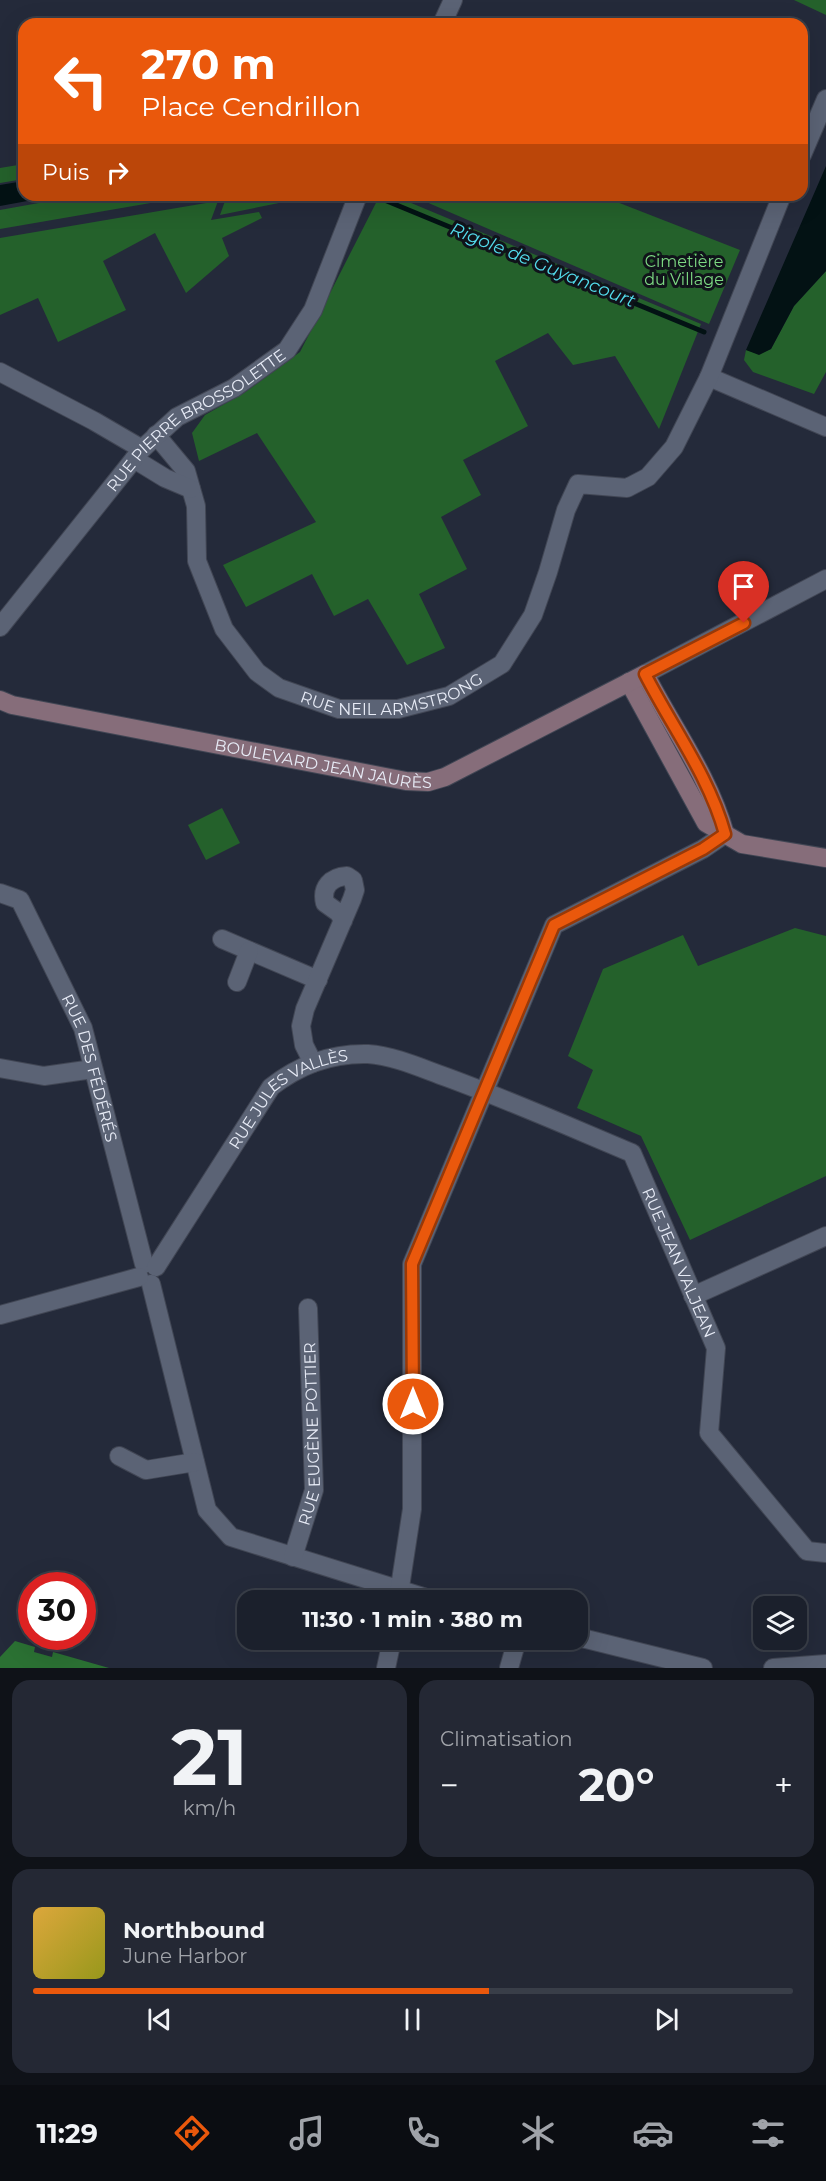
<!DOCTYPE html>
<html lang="fr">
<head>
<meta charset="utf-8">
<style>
  :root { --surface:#1b202c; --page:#242834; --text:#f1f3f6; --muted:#a0a3a9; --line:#393e48; --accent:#ea580c }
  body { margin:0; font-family:Montserrat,sans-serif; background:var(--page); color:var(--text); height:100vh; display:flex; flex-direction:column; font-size:22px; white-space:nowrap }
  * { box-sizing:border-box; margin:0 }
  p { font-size:20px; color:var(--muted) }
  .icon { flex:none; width:33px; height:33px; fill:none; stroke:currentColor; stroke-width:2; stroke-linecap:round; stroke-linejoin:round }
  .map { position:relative; height:1668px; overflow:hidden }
  .panel { display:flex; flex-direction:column; gap:12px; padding:12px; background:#0f1218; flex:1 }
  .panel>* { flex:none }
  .hud { position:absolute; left:18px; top:18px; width:790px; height:183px; border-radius:18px; box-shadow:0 6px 24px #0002,0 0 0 2px var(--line); background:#ea580c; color:#fff; overflow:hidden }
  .fabs { position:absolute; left:753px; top:1596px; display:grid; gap:12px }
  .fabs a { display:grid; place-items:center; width:54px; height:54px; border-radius:12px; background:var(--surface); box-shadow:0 6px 24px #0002,0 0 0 2px var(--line); font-size:30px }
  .speed { position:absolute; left:18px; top:1572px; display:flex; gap:12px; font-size:30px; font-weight:700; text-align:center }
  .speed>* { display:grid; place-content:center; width:78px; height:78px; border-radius:50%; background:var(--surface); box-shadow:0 6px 24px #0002,0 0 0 2px var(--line); line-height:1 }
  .speed .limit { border:9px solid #d22; background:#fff; color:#111 }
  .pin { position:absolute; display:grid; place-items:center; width:51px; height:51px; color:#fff; margin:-62px -26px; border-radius:50% 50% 50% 0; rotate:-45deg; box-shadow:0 0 6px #0007 }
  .pin .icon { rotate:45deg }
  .me { position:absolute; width:66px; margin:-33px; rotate:0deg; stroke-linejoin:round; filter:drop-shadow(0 0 4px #0008) }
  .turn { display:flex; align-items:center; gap:21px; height:126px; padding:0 24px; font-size:27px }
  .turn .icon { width:78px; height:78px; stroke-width:2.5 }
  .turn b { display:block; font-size:42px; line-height:51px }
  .then { display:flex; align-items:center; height:57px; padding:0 24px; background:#0003; gap:12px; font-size:22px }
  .big { font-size:45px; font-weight:700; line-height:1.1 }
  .panel .widget { flex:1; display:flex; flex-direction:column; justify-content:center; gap:9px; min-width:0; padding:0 21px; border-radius:18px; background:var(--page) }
  .panel .dial { align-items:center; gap:0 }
  .dial b { font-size:78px; line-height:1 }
  .song { display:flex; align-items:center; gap:18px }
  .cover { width:72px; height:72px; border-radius:9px; background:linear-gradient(135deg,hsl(40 70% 55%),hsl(60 70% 35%)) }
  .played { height:6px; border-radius:3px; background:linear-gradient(90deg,var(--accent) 60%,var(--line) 60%) }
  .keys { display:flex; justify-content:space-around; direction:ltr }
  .heat { display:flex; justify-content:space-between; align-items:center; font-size:33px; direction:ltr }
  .panel .tiles { flex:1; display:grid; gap:12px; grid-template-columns:1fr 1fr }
  .widget:last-child { grid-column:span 2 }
  .trip { position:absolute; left:237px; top:1590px; width:351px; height:60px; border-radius:18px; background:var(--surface); box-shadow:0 6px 24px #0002,0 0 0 2px var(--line); font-weight:700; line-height:60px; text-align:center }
  .tab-bar { display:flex; height:96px; justify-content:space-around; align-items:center; background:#0b0d12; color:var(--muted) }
  .tab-bar .icon { width:42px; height:42px }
  .tab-bar .current { color:var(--accent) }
  .tab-bar b { font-size:27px; color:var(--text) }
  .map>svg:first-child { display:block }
  .green { fill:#24612b }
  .forest { fill:#2b7133 }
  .water { fill:#031214 }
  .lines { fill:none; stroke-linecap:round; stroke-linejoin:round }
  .stream { stroke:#031214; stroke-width:5 }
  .street-casing { stroke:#414654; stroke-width:20 }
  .secondary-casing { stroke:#414654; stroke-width:20 }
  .street { stroke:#5b6375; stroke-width:18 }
  .secondary { stroke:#866d7a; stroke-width:18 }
  .route-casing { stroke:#983908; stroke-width:15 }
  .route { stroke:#ea580c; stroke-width:10 }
  .labels { text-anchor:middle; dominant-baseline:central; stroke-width:6; stroke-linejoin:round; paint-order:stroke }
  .park-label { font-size:16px; fill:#7dd983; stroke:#10131a }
  .street-label { font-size:16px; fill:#e7ebf6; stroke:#10131a }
  .water-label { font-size:18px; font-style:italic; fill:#53dcec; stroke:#10131a }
</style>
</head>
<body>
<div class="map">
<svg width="826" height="1668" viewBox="0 0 826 1668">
  <rect width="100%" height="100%" fill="#242a3a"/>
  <!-- green -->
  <path class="green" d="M 794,0 L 826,0 L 826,15 Z
    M 24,164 L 24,179 L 0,183 L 0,168 Z
    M 83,195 L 197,195 L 0,229 L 0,210 Z
    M 254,195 L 294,195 L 284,202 L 220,215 L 225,201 Z
    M 380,195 L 392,195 L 701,324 L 659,429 L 615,356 L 573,365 L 548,333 L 495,361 L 528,426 L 463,460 L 481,495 L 441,517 L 467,569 L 419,594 L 445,648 L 407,665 L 368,599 L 334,616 L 312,574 L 246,607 L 223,565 L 316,522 L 257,433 L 199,461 L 192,433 L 205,415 L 244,393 L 300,352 Z
    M 410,195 L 599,195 L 740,250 L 709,324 Z
    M 218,201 L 211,220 L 259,212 L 262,218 L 222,238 L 229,256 L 186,293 L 155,233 L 103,261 L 126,310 L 58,342 L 38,298 L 0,315 L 0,238 Z
    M 826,271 L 826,372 L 814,394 L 753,372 L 744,360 L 746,350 L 759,354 L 771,349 L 794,306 Z
    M 222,808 L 240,843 L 206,860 L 188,825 Z
    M 795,928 L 826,936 L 826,1176 L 690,1240 L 641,1136 L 577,1108 L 593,1070 L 568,1056 L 603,969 L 683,935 L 698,966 Z"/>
  <!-- forest -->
  <path class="forest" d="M 15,1641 L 35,1647 L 34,1652 L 52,1657 L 53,1652 L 109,1668 L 0,1668 L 0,1657 Z"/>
  <!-- water -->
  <path class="water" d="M 826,166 L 826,271 L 794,306 L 771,349 L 759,355 L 746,350 Z
    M 24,181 L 24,195 L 60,195 L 0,206 L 0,185 Z"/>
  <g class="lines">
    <!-- stream -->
    <path class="stream" d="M 382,199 L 704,332"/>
    <defs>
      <g id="street">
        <path d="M 442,24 L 453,0"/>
        <path d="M 802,155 L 826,99"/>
        <path d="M 0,372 L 94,421 L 142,449"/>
        <path d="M 709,377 L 826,427"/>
        <path id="s1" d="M 156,435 L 186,471 L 196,506 L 197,561 L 224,629 L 257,672 L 279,688 L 339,709 L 398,709 L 449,696 L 502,664 L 533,615 L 548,572 L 566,510 L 578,484 L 627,488 L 648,477 L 674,447 L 709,377 L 782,195"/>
        <path d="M 134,459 L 165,478 L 191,489"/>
        <path id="s2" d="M 0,627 L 142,449 L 177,417 L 234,388 L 287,350 L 313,310 L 358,195"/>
        <path d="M 645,674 L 826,579"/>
        <path id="s3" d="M 0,893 L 20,900 L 83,1028 L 144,1264"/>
        <path d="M 222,939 L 318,980"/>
        <path d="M 237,982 L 249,951"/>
        <path d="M 313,1063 L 304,1045 L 301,1026 L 305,1009 L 352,899 L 355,890 L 353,880 L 347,876 C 331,877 321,887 325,903 L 339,913 L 343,921"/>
        <path d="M 0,1068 L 44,1076 L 93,1069"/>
        <path id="s4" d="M 156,1267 L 271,1087 C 299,1065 331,1053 368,1054 C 395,1056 421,1068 446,1077 C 509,1100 570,1127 632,1153 L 716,1348 L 709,1433 L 807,1551 L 826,1553"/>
        <path d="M 151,1284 L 207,1510 L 231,1537 L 433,1600"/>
        <path d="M 693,1296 L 826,1236"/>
        <path d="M 0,1315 L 139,1277"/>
        <path d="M 119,1456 L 146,1470 L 195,1462"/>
        <path id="s5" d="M 293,1557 L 314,1490 L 308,1308"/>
        <path d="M 398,1600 L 412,1509 L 412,1264 L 554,925 L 703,849 L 725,834"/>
        <path d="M 578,1637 L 703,1668"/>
        <path d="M 386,1668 L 392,1640"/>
        <path d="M 509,1668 L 517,1640"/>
        <path d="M 773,1668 L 826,1664"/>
      </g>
      <g id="secondary">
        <path d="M 629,682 L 706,823 L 742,844 L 826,858"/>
        <path id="s6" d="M 0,700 L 12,705 L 38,710 L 406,781 L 428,782 L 445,777 L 645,674 C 672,727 709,776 725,834"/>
      </g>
    </defs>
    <!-- street casing -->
    <use href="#street" class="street-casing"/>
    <!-- secondary casing -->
    <use href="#secondary" class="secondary-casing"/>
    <!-- street -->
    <use href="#street" class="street"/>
    <!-- secondary -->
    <use href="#secondary" class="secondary"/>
  </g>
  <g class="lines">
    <defs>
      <path id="route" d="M 413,1404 L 412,1264 L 554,925 L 703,849 L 725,834 C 709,776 672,727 645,674 L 744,623"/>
    </defs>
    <!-- route casing -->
    <use href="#route" class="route-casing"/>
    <!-- route -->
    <use href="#route" class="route"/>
  </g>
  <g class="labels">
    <!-- park labels -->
    <g class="park-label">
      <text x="684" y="261">Cimetière<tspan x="684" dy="18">du Village</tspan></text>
    </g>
    <!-- street labels -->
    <g class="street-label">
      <text stroke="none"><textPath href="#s2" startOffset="288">RUE PIERRE BROSSOLETTE</textPath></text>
      <text stroke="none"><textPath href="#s1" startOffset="411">RUE NEIL ARMSTRONG</textPath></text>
      <text stroke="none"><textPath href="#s6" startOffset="330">BOULEVARD JEAN JAURÈS</textPath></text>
      <text stroke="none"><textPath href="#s3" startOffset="204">RUE DES FÉDÉRÉS</textPath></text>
      <text stroke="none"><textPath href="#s4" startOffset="220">RUE JULES VALLÈS</textPath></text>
      <text stroke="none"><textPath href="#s4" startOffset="720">RUE JEAN VALJEAN</textPath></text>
      <text stroke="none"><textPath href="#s5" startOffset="126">RUE EUGÈNE POTTIER</textPath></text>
    </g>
    <!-- water labels -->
    <g class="water-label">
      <text transform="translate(543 265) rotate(22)">Rigole de Guyancourt</text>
    </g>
  </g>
</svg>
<div class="fabs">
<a><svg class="icon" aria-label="layers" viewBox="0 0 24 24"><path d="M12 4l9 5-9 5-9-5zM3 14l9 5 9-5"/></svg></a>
</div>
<div class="speed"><div class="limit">30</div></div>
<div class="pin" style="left:744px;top:623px;background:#d93025"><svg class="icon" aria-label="arrive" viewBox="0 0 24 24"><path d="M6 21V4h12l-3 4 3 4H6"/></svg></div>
<svg class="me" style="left:413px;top:1404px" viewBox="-20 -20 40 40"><circle r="17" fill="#ea580c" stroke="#fff" stroke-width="3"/><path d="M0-11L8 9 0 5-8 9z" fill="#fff"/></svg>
<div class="trip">11:30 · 1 min · 380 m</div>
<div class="hud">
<div class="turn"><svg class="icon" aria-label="left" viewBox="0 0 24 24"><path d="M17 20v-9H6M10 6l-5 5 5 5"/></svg><div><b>270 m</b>Place Cendrillon</div></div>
<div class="then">Puis<svg class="icon" aria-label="right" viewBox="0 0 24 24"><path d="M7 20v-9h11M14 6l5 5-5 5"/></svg></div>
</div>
</div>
<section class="panel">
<div class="tiles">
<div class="widget dial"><b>21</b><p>km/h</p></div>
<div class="widget"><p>Climatisation</p>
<div class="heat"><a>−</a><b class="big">20°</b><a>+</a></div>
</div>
<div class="widget">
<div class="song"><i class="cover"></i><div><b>Northbound</b><p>June Harbor</p></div></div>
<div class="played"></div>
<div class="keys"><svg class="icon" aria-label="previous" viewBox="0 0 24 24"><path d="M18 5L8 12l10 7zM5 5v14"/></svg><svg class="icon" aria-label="pause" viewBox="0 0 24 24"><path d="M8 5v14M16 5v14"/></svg><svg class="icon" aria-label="next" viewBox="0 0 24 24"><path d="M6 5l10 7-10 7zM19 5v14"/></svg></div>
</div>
</div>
</section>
<nav class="tab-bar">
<b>11:29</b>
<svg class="icon current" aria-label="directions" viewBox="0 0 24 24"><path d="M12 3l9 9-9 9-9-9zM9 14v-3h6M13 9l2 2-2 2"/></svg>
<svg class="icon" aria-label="music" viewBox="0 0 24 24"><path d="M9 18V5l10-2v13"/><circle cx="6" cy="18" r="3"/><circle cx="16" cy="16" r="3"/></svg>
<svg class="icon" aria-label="phone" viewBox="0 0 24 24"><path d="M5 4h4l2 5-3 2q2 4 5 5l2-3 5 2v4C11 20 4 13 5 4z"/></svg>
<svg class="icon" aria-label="climate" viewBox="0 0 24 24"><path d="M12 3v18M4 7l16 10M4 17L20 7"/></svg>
<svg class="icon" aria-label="car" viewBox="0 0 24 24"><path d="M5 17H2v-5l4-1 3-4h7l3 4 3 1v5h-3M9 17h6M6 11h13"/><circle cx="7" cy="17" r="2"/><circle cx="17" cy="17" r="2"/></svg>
<svg class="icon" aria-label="filters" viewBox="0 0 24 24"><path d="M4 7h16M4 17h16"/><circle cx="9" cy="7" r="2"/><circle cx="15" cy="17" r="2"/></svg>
</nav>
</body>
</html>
